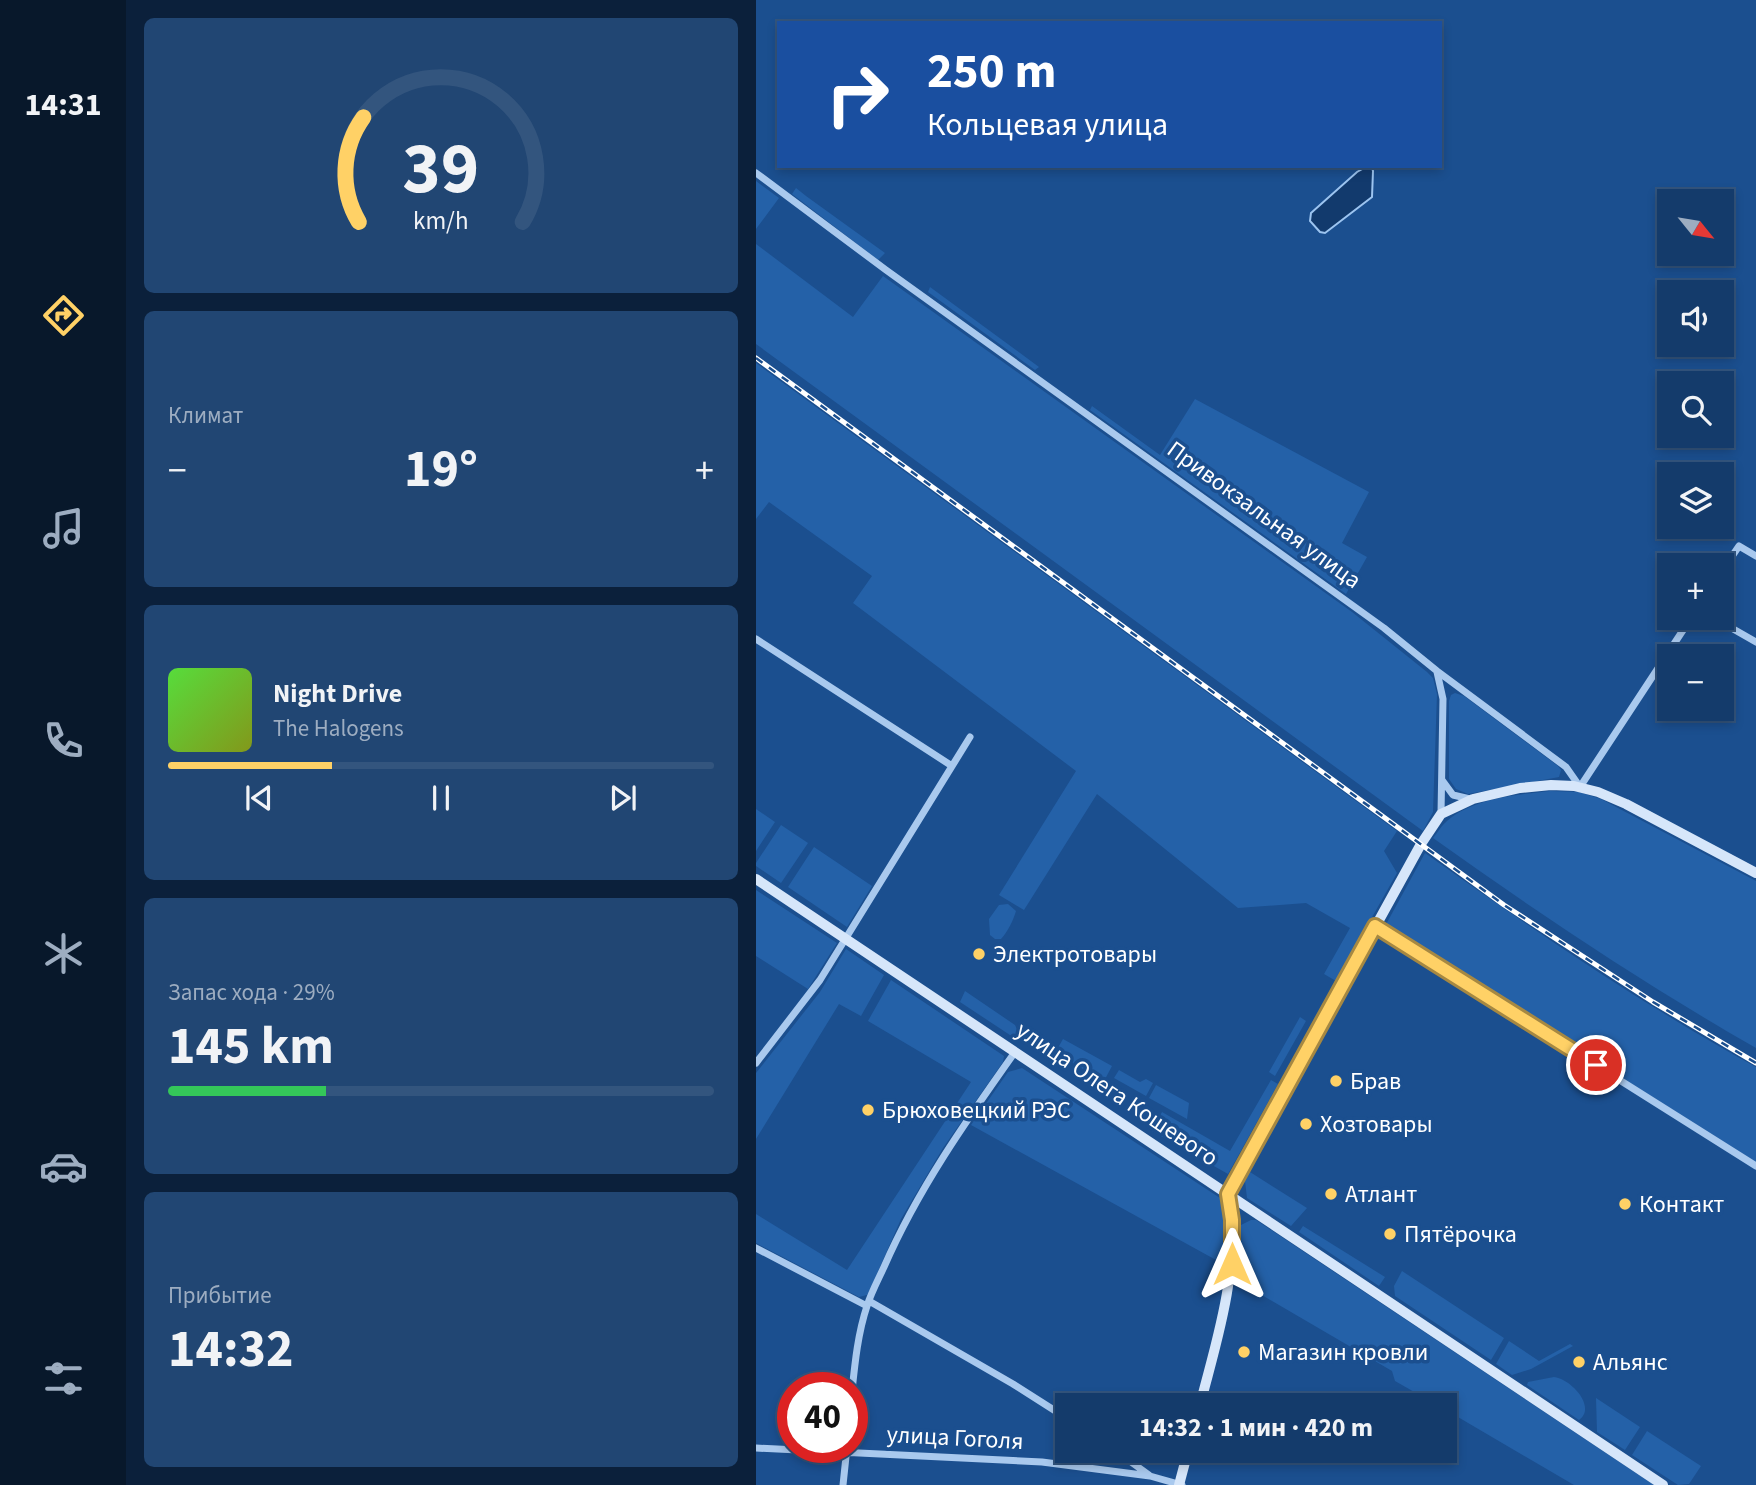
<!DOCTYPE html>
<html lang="ru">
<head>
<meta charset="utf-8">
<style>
  :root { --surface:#143b6b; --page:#214673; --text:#f1f3f6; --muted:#9dadc1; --line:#33557e; --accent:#ffd166 }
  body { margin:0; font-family:"Source Sans 3",sans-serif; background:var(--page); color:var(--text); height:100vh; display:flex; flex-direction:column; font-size:26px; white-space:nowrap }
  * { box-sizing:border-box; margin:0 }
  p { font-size:23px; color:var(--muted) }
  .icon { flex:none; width:38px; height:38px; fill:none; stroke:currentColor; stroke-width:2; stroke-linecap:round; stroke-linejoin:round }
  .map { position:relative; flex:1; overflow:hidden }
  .drawer { display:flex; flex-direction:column; gap:18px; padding:18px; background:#0b203b; width:630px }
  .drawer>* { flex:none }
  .banner { position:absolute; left:21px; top:21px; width:665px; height:147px; border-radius:0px; box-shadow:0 4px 10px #0003,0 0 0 2px var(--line); background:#1a4fa0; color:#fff; overflow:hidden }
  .needle { width:46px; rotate:120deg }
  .fabs { position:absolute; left:901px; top:189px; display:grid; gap:14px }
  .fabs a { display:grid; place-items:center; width:77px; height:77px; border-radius:0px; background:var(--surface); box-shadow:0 4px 10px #0003,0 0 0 2px var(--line); font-size:35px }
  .speed { position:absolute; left:21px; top:1372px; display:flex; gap:14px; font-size:35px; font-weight:700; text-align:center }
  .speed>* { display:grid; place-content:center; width:91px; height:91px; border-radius:50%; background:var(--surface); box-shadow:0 4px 10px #0003,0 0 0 2px var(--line); line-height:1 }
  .speed .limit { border:10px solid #d22; background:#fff; color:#111 }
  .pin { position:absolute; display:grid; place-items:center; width:60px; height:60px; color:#fff; margin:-30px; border:4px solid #fff; border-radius:50%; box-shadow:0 2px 7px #0007 }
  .me { position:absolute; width:77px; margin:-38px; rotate:0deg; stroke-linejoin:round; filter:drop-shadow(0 0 5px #0008) }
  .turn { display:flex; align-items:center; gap:24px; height:147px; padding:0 35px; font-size:32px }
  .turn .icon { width:91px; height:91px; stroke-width:2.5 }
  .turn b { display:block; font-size:49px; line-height:60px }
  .big { font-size:52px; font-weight:700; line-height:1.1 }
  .drawer .widget { flex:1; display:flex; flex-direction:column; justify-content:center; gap:10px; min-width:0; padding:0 24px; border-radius:10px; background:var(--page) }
  .drawer .dial { align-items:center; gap:0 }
  .dial svg { height:182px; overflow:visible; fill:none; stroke:var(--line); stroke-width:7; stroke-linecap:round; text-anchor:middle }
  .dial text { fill:var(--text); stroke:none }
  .song { display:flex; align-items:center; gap:21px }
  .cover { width:84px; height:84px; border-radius:10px; background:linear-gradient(135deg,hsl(110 70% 55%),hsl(70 70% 35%)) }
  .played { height:7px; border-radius:4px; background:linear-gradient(90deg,var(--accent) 30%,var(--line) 30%) }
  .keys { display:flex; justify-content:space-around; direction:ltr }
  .heat { display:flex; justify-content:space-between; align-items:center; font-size:38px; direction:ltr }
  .charge { height:10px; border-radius:5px; background:linear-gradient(90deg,#34c759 29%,var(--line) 0) }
  .trip { position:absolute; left:299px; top:1393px; width:402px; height:70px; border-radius:0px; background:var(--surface); box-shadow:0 4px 10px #0003,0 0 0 2px var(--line); font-weight:700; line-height:70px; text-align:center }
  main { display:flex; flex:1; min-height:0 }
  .menu { display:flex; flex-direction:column; width:126px; justify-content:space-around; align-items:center; background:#08182b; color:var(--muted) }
  .menu .icon { width:49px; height:49px }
  .menu .active { color:var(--accent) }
  .menu b { font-size:32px; color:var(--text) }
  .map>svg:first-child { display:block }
  .green { fill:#2461a8 }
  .water { fill:#123a6d; stroke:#9cc4f0; stroke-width:2 }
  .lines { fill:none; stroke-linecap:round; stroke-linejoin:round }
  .street { stroke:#a9c9ee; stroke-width:7 }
  .secondary { stroke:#d6e6fa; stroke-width:10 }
  .rail-casing { stroke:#fff; stroke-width:5 }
  .rail { stroke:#1b4f8f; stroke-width:2.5; stroke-dasharray:8; stroke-linecap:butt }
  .route-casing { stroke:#a68842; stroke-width:18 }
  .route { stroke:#ffd166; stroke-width:12 }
  .poi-dot { fill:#ffd166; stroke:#1b4f8f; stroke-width:2.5 }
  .labels { text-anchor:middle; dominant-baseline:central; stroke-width:7; stroke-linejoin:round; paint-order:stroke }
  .street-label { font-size:24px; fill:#fff; stroke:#1b4f8f }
  .poi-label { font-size:24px; fill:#fff; stroke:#1b4f8f; text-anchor:start }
</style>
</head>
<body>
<main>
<nav class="menu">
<b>14:31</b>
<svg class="icon active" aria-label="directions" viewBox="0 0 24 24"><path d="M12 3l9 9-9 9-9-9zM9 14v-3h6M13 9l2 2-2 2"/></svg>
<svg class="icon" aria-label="music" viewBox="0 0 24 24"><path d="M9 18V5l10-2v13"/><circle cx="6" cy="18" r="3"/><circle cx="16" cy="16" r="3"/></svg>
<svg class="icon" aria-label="phone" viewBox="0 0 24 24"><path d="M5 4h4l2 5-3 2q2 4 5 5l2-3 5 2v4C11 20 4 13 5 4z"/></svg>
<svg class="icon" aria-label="climate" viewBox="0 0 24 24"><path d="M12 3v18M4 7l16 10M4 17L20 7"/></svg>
<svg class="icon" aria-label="car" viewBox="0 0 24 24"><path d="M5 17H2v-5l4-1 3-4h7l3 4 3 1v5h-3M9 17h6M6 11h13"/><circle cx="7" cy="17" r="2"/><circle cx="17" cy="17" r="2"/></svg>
<svg class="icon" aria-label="filters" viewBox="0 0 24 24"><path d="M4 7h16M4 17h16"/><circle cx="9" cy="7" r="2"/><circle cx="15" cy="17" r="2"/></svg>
</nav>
<section class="drawer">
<div class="widget dial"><svg viewBox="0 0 100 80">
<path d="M14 69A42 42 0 1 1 86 69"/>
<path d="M14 69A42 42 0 0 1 16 23" stroke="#ffd166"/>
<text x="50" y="56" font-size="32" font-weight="700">39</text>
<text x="50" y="72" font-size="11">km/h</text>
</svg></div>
<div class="widget"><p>Климат</p>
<div class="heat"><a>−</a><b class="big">19°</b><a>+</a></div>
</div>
<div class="widget">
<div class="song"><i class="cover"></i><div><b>Night Drive</b><p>The Halogens</p></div></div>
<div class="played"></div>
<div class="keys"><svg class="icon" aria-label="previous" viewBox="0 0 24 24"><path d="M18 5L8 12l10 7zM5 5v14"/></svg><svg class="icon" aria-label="pause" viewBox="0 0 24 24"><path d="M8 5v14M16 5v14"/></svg><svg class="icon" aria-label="next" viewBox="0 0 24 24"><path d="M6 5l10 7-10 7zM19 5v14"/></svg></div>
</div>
<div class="widget"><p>Запас хода · 29%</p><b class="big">145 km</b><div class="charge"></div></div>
<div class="widget"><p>Прибытие</p><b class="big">14:32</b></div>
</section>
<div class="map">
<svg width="1000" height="1485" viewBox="0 0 1000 1485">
  <rect width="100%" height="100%" fill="#1b4f8f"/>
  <!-- green -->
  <path class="green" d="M 0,181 L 23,198 L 0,229 Z
    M 40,188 L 50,196 L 129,253 L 122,260 L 36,194 Z
    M 0,244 L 97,317 L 127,276 L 596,612 L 671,672 L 677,678 L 681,694 L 677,812 L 667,831 L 0,344 Z
    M 174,287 L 283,367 L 279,370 L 172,292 Z
    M 0,363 L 641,831 L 628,851 L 641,873 L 580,981 L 568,974 L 594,928 L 550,903 L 482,908 L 341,794 L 268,910 L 243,895 L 320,771 L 97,603 L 116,576 L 13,502 L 0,519 Z
    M 439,399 L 613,492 L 586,543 L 611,557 L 590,594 L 334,410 L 336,406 L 404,455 Z
    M 699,693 L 708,696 L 802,766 L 805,770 L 803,777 L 712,794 L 700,789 L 693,779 L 693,701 L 695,695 Z
    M 794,791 L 823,792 L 845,799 L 1000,881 L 1000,1048 C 888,984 782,913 677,838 C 682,832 686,825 691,821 C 718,798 761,795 794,791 Z
    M 0,809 L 19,822 L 0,851 Z
    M 25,825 L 52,843 L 25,883 L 0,866 L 0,863 Z
    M 58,847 L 116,886 L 91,927 L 32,887 Z
    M 669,853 C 776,929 885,1004 1000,1067 L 1000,1162 L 628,928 Z
    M 0,890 L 81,943 L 52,989 L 0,956 Z
    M 252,904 L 260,911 C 257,921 252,931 245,939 L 239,939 L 234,935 L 233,919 L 243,905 Z
    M 90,949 L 128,975 L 105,1016 L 83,1004 L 0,1139 L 0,1073 L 64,992 Z
    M 135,980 L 248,1056 L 247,1062 L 187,1148 L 145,1219 L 113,1292 L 111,1295 L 103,1297 L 0,1243 L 0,1214 L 91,1270 L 215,1082 L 112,1021 Z
    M 209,991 L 259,1025 L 264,1036 L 260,1039 L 204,1002 Z
    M 544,1017 L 550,1021 L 519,1076 L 513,1072 Z
    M 307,1039 L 356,1066 L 348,1081 L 299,1053 Z
    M 266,1068 L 464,1198 L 470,1210 L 468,1259 L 460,1260 L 215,1125 L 252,1072 Z
    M 363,1070 L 384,1082 L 390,1079 L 397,1083 L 390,1096 L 358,1078 Z
    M 515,1080 L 522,1084 L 472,1174 L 396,1131 L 406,1112 L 474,1151 Z
    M 400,1085 L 433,1103 L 431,1119 L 393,1098 Z
    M 494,1172 L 551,1208 L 535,1226 L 491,1198 L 489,1181 Z
    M 495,1220 L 500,1220 L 898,1485 L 818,1485 L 690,1410 L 690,1405 L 681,1405 L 639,1381 L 636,1371 L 480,1280 L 483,1232 L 485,1225 Z
    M 547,1226 L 629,1277 L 623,1286 L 543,1232 Z
    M 646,1271 L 748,1338 L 735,1360 L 639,1296 L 638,1286 Z
    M 753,1341 L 783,1361 L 814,1344 L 817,1346 L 775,1369 L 756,1375 L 740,1364 Z
    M 798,1377 C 815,1379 841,1407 823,1420 L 771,1385 L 772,1382 Z
    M 840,1398 L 884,1427 L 869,1450 L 841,1432 Z
    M 891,1431 L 945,1466 L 933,1484 L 922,1485 L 876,1455 Z"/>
  <!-- water -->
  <path class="water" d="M 610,167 L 616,168 L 617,171 L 616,197 L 569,233 L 564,232 L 554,221 L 555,213 L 601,172 Z"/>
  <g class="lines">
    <!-- street -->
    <path class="street" d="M 0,173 L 130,270 L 628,628 L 681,671 L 810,767 L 824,787 L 935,618
      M 966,571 L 983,546 L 1000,556
      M 958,618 L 1000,642
      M 0,639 L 196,766
      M 681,672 L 687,699 L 685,814
      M 686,780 L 697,795 L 714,799
      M 619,926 L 1000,1166
      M 0,1063 L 64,980 L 214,737
      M 0,1248 L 111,1306
      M 113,1301 L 257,1384 L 312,1419
      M 96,1391 C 99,1362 102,1333 111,1306 C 115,1293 122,1280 128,1267 C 162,1189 210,1121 259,1052
      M 0,1448 L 286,1462 L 394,1476 L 426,1485
      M 360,1451 L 393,1475
      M 87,1485 L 91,1447"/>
    <!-- secondary -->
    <path class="secondary" d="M 0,879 L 907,1485
      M 444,1405 C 463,1331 484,1272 472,1194 L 665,844 L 685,814 L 717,799 L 764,788 L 795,785 L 818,786 L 842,792 L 870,804 L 1000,873
      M 423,1485 L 432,1451"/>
    <defs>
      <path id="rail" d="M 0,358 L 748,905 L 897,1002 L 1000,1063"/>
    </defs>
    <!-- rail casing -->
    <use href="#rail" class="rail-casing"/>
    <!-- rail -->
    <use href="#rail" class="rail"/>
  </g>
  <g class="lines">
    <defs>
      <path id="route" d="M 476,1264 L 476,1220 L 472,1194 L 619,926 L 840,1065"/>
    </defs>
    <!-- route casing -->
    <use href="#route" class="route-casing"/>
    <!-- route -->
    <use href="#route" class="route"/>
  </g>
  <!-- markers -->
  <g class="poi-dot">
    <circle cx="223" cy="954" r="7"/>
    <circle cx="580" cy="1081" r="7"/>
    <circle cx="112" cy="1110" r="7"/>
    <circle cx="550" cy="1124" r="7"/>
    <circle cx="575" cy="1194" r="7"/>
    <circle cx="869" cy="1204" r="7"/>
    <circle cx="634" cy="1234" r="7"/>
    <circle cx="488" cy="1352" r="7"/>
    <circle cx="823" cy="1362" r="7"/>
  </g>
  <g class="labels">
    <!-- street labels -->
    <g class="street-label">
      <text transform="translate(508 515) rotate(36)">Привокзальная улица</text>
      <text transform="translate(361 1094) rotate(34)">улица Олега Кошевого</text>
      <text transform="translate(199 1438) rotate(3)">улица Гоголя</text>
    </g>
    <!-- poi labels -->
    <g class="poi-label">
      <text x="237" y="954">Электротовары</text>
      <text x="594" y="1081">Брав</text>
      <text x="126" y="1110">Брюховецкий РЭС</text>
      <text x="564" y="1124">Хозтовары</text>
      <text x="589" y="1194">Атлант</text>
      <text x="883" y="1204">Контакт</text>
      <text x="648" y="1234">Пятёрочка</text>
      <text x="502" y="1352">Магазин кровли</text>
      <text x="837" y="1362">Альянс</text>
    </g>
  </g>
</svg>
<div class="fabs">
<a><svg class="needle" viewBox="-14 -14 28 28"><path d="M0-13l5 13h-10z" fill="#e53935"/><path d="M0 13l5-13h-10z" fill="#9dadc1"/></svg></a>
<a><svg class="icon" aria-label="sound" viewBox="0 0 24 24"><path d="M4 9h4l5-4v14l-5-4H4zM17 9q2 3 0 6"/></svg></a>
<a><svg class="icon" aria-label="search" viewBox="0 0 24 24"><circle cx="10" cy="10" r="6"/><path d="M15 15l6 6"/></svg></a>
<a><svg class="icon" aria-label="layers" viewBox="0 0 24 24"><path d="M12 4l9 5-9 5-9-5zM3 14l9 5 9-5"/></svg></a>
<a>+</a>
<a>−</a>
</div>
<div class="speed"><div class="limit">40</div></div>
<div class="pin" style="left:840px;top:1065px;background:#d93025"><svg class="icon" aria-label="arrive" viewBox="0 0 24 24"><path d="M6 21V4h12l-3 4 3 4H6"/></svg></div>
<svg class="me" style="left:476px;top:1264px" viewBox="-20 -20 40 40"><path d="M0-17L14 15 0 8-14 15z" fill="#ffd166" stroke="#fff" stroke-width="4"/></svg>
<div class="trip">14:32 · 1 мин · 420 m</div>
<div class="banner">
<div class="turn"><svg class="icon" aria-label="right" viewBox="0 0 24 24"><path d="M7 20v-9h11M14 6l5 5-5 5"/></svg><div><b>250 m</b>Кольцевая улица</div></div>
</div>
</div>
</main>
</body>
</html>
